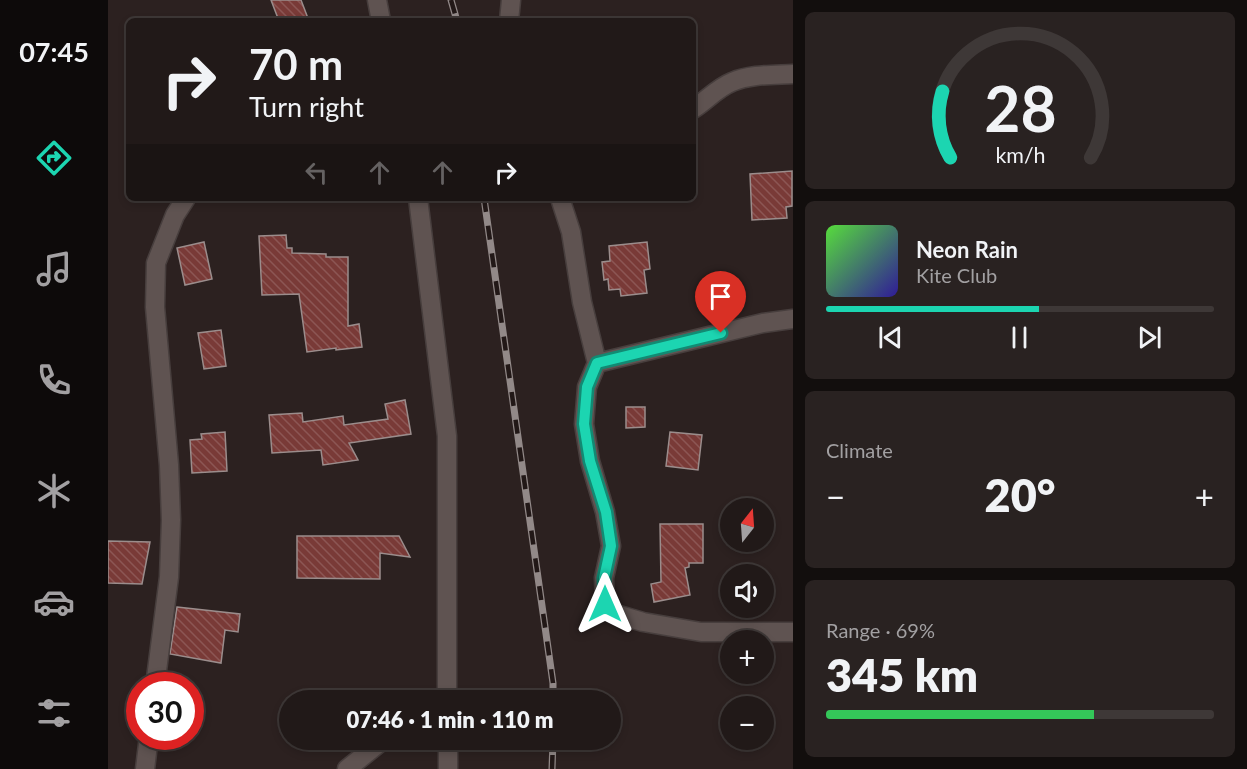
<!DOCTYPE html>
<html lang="en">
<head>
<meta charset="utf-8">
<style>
  :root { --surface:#211918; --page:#292221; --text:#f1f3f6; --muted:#a2a0a2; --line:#3e3837; --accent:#1cd5b1 }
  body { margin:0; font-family:Lato,sans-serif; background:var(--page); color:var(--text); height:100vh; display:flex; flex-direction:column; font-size:22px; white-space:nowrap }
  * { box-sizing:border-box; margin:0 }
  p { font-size:20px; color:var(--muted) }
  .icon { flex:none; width:33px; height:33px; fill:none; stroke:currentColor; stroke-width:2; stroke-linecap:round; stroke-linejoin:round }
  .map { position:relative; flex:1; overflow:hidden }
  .side { display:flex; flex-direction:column; gap:12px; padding:12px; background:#120e0d; width:454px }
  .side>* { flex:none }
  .banner { position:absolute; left:18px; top:18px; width:570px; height:183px; border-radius:9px; box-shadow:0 3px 9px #0003,0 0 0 2px var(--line); background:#211918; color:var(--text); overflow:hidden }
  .needle { width:39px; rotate:17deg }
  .fabs { position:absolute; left:612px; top:498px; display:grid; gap:12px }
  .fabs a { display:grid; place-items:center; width:54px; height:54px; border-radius:50%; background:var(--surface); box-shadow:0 3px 9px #0003,0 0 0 2px var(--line); font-size:30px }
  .speed { position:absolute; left:18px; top:672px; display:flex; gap:12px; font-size:30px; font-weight:700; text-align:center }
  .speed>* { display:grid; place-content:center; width:78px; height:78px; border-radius:50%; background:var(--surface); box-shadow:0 3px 9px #0003,0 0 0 2px var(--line); line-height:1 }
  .speed .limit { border:9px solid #d22; background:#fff; color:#111 }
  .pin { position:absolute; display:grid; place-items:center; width:51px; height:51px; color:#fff; margin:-62px -26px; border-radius:50% 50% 50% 0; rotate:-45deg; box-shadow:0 0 6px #0007 }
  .pin .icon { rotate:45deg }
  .me { position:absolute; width:66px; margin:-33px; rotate:0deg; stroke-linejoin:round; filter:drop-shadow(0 0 4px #0008) }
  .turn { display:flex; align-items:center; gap:21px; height:126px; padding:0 24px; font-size:27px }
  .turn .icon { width:78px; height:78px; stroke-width:2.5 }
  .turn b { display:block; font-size:42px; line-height:51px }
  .lanes { display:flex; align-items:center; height:57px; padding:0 24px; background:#0003; justify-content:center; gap:30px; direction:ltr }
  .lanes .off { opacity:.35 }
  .big { font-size:45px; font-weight:800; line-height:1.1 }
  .side .card { flex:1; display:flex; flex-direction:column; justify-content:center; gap:9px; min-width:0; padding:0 21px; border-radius:9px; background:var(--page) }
  .side .dial { align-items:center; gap:0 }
  .dial svg { height:156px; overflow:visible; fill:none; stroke:var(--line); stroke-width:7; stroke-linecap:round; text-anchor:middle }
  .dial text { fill:var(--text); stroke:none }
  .song { display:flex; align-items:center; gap:18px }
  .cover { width:72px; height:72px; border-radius:9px; background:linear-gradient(135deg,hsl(110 70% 55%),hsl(250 70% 35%)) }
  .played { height:6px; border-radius:3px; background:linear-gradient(90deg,var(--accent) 55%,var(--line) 55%) }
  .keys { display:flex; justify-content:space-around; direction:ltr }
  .heat { display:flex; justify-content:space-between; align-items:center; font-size:33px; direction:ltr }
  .charge { height:9px; border-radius:4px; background:linear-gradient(90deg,#34c759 69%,var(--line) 0) }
  .trip { position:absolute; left:171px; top:690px; width:342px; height:60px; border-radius:30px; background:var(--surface); box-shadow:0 3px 9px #0003,0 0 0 2px var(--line); font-weight:800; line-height:60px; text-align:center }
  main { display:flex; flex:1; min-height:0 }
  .dock { display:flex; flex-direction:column; width:108px; justify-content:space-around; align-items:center; background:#0d0a0a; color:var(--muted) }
  .dock .icon { width:42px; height:42px }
  .dock .on { color:var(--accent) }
  .dock b { font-size:27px; color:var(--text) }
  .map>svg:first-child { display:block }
  .building { fill:url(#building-back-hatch); stroke:#9b8d8c; stroke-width:1.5 }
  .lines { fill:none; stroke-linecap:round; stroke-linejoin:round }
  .minor-casing { stroke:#473e3d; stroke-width:21 }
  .minor { stroke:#5f5351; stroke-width:18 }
  .rail-casing { stroke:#928988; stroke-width:7 }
  .rail { stroke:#221817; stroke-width:4.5; stroke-dasharray:14; stroke-linecap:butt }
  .route-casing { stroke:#128a73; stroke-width:15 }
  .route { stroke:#1cd5b1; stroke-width:10 }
</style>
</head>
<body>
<main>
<nav class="dock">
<b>07:45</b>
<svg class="icon on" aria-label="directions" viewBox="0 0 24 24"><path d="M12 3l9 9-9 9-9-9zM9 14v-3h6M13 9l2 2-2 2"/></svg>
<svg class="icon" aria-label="music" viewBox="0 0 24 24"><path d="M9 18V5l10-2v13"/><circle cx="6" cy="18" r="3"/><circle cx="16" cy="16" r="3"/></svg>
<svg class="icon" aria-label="phone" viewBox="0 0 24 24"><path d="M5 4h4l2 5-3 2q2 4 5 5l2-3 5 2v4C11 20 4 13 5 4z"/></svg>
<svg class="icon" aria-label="climate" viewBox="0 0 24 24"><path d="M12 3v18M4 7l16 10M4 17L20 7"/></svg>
<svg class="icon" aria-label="car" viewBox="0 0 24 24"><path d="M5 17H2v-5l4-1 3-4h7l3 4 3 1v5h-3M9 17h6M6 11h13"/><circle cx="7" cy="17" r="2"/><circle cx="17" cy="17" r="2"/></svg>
<svg class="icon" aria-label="filters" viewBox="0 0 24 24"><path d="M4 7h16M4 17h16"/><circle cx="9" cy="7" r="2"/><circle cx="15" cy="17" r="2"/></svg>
</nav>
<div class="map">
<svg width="685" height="769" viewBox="0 0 685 769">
  <defs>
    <pattern id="building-back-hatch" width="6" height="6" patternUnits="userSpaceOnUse" patternTransform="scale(1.5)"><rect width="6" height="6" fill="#793a37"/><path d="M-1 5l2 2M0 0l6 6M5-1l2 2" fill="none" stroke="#8c5654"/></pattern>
  </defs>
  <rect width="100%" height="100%" fill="#2c2120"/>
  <!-- building -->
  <path class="building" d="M 163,0 L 193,0 L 201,21 L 171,21 Z
    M 684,171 L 684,206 L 678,207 L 679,218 L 644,220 L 642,174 Z
    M 178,235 L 179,248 L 184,248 L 184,253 L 218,254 L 218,257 L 240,257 L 240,326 L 251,324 L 254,347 L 228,350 L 228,348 L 199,352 L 191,294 L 154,295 L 151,236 Z
    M 96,242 L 104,279 L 77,285 L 69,248 Z
    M 539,242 L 542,269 L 536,270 L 539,293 L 513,296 L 512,289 L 501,290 L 500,279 L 496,280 L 494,262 L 502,261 L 501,246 Z
    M 113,330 L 118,366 L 96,369 L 90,333 Z
    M 297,400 L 303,434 L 241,443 L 250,460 L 215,465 L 213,450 L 164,453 L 161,415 L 194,413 L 195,422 L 235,416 L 236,425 L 280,419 L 277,404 Z
    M 518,407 L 537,407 L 537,427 L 518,428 Z
    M 117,432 L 119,471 L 84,473 L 82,440 L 94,439 L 93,434 Z
    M 562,432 L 594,435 L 590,470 L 558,466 Z
    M 552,524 L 595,524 L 595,563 L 581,563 L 581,567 L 577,568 L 582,595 L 546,602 L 543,584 L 553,582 Z
    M 189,536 L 291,536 L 302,557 L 272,553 L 272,579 L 189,578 Z
    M 0,541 L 42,542 L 34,584 L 0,583 Z
    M 69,607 L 132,614 L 130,632 L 117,630 L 113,663 L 62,654 Z"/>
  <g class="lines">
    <defs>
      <path id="minor" d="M 269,0 L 273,21
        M 401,21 L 403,0
        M 585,109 C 598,101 609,88 624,82 C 642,74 665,75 685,74
        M 310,198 L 339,436 L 339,700
        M 452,198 L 463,232 L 474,302 L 489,363 L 479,387 L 476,424 L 482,461 L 497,512 L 503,546 L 496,578 L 497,604 L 508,614 L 535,622 L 593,632 L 685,632
        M 489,363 L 655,323 L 685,319
        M 47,686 L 61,577 L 63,520 L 61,465 L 47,307 L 48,263 L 67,215 L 78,198
        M 340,740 L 340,769
        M 37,769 L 41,736
        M 239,769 L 275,740"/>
    </defs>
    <!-- minor casing -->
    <use href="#minor" class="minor-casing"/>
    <!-- minor -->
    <use href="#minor" class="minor"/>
    <defs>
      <path id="rail" d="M 343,0 L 349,21
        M 376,198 L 445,683 L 445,700
        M 444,769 L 445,740"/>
    </defs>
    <!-- rail casing -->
    <use href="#rail" class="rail-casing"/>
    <!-- rail -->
    <use href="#rail" class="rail"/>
  </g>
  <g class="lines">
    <defs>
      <path id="route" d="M 497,604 L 496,578 L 503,546 L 498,512 L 482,461 L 476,424 L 479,387 L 489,363 L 613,333"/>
    </defs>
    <!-- route casing -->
    <use href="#route" class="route-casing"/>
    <!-- route -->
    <use href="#route" class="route"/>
  </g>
</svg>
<div class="fabs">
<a><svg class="needle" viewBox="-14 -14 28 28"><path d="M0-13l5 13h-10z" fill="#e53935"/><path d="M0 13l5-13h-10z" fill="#a2a0a2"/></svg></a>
<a><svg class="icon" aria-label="sound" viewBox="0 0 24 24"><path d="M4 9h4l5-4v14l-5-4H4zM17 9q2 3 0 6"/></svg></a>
<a>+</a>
<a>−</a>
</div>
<div class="speed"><div class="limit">30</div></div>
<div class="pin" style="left:613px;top:333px;background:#d93025"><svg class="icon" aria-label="arrive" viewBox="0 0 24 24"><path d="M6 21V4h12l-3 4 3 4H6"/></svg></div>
<svg class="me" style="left:497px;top:604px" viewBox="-20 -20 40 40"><path d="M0-17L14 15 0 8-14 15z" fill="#1cd5b1" stroke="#fff" stroke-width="4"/></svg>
<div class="trip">07:46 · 1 min · 110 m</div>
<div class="banner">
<div class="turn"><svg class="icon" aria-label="right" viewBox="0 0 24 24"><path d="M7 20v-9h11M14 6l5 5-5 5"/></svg><div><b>70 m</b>Turn right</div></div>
<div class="lanes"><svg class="icon off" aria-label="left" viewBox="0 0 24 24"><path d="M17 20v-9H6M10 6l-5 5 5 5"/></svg><svg class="icon off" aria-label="ahead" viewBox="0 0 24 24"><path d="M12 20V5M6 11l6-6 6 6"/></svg><svg class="icon off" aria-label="ahead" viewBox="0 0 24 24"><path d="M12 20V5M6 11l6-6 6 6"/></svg><svg class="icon" aria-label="right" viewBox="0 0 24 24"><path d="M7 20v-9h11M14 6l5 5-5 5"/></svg></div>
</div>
</div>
<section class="side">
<div class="card dial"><svg viewBox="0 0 100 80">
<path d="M14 69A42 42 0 1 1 86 69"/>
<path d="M14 69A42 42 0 0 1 10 35" stroke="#1cd5b1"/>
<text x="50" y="56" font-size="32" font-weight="700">28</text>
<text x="50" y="72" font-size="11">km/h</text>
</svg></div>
<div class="card">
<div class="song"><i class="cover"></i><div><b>Neon Rain</b><p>Kite Club</p></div></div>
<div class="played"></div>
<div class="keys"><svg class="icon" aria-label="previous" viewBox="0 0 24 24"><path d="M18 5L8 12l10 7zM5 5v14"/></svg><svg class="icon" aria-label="pause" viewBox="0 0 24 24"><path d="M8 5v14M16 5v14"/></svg><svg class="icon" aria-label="next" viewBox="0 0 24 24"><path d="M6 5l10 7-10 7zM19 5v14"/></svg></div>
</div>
<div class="card"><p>Climate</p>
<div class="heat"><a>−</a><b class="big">20°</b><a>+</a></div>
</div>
<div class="card"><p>Range · 69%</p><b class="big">345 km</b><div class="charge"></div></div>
</section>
</main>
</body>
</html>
